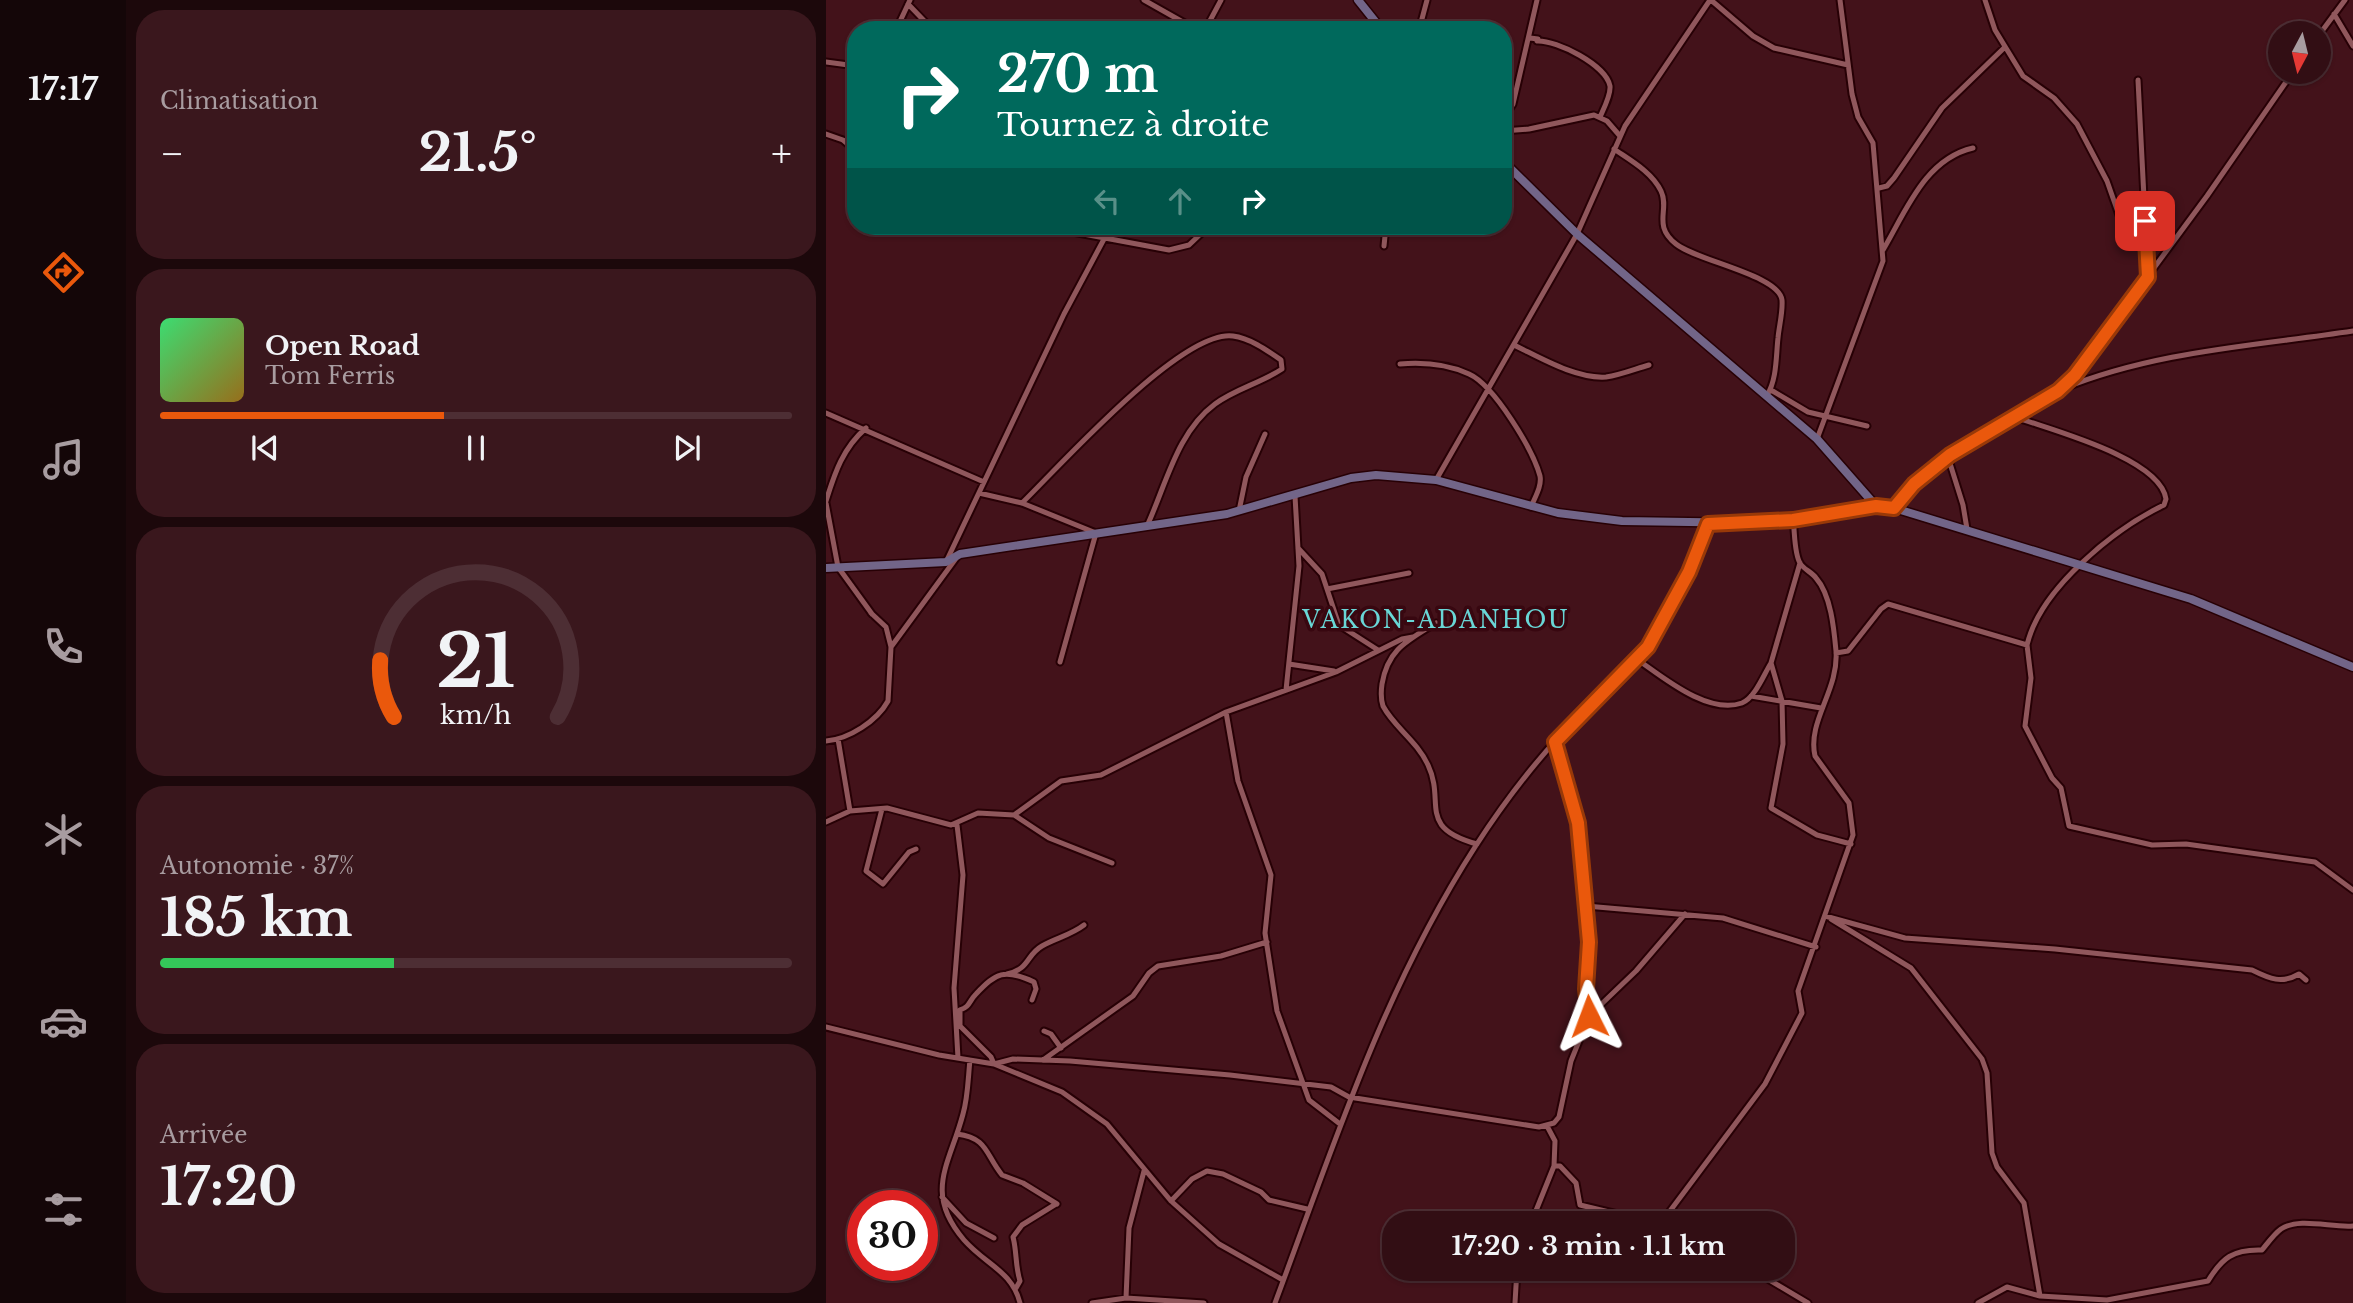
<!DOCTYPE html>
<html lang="fr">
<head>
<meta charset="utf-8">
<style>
  :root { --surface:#320e14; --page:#3a171d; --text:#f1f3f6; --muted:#a89ca0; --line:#4d2e34; --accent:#ea580c }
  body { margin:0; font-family:"Libre Baskerville",serif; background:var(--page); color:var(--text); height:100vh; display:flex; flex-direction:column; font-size:26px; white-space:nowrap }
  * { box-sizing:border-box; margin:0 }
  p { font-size:23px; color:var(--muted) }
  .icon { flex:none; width:38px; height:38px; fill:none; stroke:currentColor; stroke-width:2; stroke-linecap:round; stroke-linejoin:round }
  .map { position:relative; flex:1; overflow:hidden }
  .side { display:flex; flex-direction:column; gap:10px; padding:10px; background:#1c080b; width:700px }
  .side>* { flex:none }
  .hud { position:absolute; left:21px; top:21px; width:665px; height:214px; border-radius:28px; box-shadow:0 2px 5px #0004,0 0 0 2px var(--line); background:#00695c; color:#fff; overflow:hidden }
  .needle { width:46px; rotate:187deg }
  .tools { position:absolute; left:1442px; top:21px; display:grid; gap:14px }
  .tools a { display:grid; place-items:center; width:63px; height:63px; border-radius:50%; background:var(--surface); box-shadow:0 2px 5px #0004,0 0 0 2px var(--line); font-size:35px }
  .speed { position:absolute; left:21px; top:1190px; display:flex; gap:14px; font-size:35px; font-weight:700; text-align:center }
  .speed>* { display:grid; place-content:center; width:91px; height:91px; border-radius:50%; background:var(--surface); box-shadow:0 2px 5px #0004,0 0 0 2px var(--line); line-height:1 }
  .speed .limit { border:10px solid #d22; background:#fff; color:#111 }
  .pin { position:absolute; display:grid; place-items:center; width:60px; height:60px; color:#fff; margin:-30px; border-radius:14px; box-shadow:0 4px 10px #0006 }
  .me { position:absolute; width:77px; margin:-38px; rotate:357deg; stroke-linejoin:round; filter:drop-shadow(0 0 5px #0008) }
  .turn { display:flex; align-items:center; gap:24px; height:147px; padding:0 35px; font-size:32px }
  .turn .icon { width:91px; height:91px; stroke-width:2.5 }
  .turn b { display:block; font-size:49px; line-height:60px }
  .lanes { display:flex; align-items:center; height:66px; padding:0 35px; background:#0003; justify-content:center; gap:35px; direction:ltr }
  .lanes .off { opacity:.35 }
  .big { font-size:52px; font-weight:700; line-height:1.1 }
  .side .widget { flex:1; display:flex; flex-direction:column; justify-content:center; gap:10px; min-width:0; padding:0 24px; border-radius:28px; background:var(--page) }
  .side .dial { align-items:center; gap:0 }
  .dial svg { height:182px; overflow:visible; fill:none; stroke:var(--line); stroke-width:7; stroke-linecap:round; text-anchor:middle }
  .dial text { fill:var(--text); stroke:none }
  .song { display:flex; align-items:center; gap:21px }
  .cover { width:84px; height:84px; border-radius:10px; background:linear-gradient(135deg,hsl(140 70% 55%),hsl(40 70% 35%)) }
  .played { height:7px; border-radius:4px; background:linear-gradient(90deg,var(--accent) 45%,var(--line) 45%) }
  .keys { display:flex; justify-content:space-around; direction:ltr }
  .heat { display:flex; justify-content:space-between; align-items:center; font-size:38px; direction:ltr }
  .charge { height:10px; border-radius:5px; background:linear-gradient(90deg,#34c759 37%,var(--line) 0) }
  .trip { position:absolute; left:556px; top:1211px; width:413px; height:70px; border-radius:28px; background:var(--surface); box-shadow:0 2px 5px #0004,0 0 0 2px var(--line); font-weight:700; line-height:70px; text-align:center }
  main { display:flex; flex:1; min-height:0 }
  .menu { display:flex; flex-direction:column; width:126px; justify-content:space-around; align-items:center; background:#140608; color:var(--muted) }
  .menu .icon { width:49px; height:49px }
  .menu .current { color:var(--accent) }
  .menu b { font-size:32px; color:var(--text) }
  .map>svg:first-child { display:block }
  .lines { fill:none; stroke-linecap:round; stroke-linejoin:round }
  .street-casing { stroke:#270005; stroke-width:9 }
  .secondary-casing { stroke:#270005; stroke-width:11 }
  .street { stroke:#90575c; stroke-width:5 }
  .secondary { stroke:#726588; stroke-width:8 }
  .route-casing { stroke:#983908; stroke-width:18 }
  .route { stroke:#ea580c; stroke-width:12 }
  .labels { text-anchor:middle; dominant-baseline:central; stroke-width:7; stroke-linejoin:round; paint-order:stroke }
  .quarter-label { font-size:23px; letter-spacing:2px; fill:#69d6d6; stroke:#380710 }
</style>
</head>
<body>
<main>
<nav class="menu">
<b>17:17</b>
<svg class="icon current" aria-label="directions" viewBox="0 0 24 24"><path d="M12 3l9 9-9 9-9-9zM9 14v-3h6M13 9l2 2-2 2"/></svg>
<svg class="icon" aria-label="music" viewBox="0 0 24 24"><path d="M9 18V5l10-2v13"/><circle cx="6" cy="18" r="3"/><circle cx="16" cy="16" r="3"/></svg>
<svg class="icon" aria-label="phone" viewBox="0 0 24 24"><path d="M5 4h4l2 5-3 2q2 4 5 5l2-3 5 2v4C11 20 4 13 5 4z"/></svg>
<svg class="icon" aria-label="climate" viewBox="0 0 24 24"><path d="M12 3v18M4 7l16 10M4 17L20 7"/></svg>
<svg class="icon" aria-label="car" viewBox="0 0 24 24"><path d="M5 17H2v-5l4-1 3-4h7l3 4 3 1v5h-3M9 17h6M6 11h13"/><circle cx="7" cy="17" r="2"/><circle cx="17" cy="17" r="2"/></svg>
<svg class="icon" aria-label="filters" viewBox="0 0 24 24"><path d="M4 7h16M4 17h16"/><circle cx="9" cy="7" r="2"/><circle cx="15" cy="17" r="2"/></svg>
</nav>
<section class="side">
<div class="widget"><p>Climatisation</p>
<div class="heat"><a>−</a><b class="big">21.5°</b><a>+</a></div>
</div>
<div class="widget">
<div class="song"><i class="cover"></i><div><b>Open Road</b><p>Tom Ferris</p></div></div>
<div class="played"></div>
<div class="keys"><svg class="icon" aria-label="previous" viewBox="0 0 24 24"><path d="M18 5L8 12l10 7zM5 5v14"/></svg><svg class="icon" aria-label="pause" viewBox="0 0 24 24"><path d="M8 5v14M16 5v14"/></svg><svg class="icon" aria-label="next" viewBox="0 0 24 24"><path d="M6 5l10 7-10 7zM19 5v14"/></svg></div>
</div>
<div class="widget dial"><svg viewBox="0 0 100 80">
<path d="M14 69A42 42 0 1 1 86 69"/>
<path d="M14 69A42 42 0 0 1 8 44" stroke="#ea580c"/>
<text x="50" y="56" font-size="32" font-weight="700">21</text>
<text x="50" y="72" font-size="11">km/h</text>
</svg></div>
<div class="widget"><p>Autonomie · 37%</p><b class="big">185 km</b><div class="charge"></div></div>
<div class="widget"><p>Arrivée</p><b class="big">17:20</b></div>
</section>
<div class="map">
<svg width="1527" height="1303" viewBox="0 0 1527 1303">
  <rect width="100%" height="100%" fill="#43121a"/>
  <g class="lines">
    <defs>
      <path id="street" d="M 318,0 L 371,30
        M 885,0 L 927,36 L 948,48 L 1022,65
        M 1159,0 L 1169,30 L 1197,76 L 1228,98 L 1251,124 L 1281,181 L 1294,218 L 1303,222 L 1319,221
        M 82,4 L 107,30
        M 1508,14 L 1527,46
        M 70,30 L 84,0
        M 379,30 L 395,0
        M 593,30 L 601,0
        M 1493,35 L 1519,0
        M 704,38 L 712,39 L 711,41 C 731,40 780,65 784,86 C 785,95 778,108 774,117
        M 0,62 L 30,66
        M 1312,80 L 1322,277
        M 677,119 L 687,104 L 711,0
        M 677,131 L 703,129 L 768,115 L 781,121 L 794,136
        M 0,134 L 17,140 L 30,151
        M 24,145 L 30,128
        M 788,149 C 804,160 826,172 835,191 C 844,210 826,225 850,244 C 871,261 953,275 956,300 C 957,312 953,326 952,338 C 950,355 951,380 941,395
        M 1053,188 L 1061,186 L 1068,178 L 1116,108 L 1179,47
        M 105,226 L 129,232 L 236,230 L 343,250 L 363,245 L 383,226
        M 558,246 L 560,226
        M 1057,250 C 1080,211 1099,159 1147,148
        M 688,345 C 715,358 750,379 780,377 C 795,375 809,369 823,365
        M 574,364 C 598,362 621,364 643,374 C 668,385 707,450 714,476 C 716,486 709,497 705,507
        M 1236,389 C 1329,351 1428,346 1527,331
        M 945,390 L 982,412 L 1041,426
        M 0,413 L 158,482
        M 1189,417 C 1225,430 1334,458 1340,499 L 1338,505 C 1288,529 1214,589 1201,645
        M 991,439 L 1057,261 L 1047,143 L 1032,117 L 1026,94 L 1014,0
        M 1122,457 L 1137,505 L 1141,529
        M 610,480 L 751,234 L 799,126 L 884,0
        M 153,493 L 196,503 L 270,533 L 234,662
        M 0,501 C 9,472 17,448 40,428
        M 0,503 L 12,567 L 46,614
        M 196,503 C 234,466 356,329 407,336 C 424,338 442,351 455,360 L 456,369 C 435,383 409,389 389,404 C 351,432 340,485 321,526
        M 1068,508 C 1084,489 1101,471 1122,456 C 1163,427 1212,411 1249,375 L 1381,196 L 1467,72
        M 413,511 L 420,477 L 439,434
        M 472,548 L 496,574 L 513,625 L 552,650
        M 120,562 L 238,314 L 285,226
        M 974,563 L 945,663 L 956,701 L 957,744 L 945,808 L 991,835 L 1025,844
        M 501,589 L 583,573
        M 610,623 C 581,641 562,649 556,684 C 555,691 555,700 557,706 C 568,727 591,741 602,765 C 620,803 590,827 651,844
        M 65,647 L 131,557
        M 1010,653 L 1022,651 L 1055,609 L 1062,604 L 1201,645 L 1205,678 L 1199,726 L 1226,778 L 1235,788 L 1243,826 L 1326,845 L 1360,844 L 1489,862 L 1527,890
        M 812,660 C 838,678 882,715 916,703 C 929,698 938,674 945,663
        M 463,664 L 508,671
        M 460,690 L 473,566 L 469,496
        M 925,696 L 995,708
        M 400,712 L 412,781 L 445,875 L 439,933 L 451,1011 L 483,1100 L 514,1124
        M 12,739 L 24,811
        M 0,741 C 23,739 51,721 62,701 L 65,647 L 60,627 L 45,613
        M 56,809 L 40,871 L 57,884 L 83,852 L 90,849
        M 188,815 L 223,838 L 286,863
        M 0,822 L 24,811 L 61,808 L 125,825 L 152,813 L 188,815 L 235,781 L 275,775 L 400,712 L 510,672 L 576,639 L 587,637
        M 131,825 L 137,875 L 128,988 L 132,1058
        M 760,906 L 897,918 L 990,947
        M 999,916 L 1079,938 L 1229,949 L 1426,970 C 1444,979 1456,984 1473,974 L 1480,980
        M 1005,919 L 1085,968 L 1156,1059 L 1161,1073 L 1166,1153 L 1171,1167 L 1198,1203 L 1214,1296
        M 181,974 C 204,969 200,955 216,946 C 230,938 245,935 258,925
        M 206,1000 L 210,989 L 208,982 C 178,968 170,973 150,994 C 143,1001 144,1007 134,1010 L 134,1026 L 165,1057 L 168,1064 L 187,1059 L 244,1061 L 404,1075 L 505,1087 L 523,1097 L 713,1127 L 728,1123 L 733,1117 L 745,1061 L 763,1016 L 760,989 L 763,942 L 750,812 L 729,742
        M 763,1016 L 810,971 L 859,914
        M 0,1027 L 113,1055 L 168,1064 L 236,1092 L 281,1124 L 345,1201 L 393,1244 L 457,1280
        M 218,1031 L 225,1034 L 235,1048
        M 144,1060 C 142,1078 142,1097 137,1114 C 124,1164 97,1192 138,1240 C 160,1265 186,1271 194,1303
        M 217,1060 L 307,996 L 323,973 L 332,966 L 395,956 L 441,942
        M 721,1126 L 729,1141 L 728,1166
        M 131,1134 C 162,1138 159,1154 176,1175 L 197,1183 L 231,1204
        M 116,1197 L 140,1223 L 168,1238
        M 345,1201 L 366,1179 L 381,1171 L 397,1174 L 435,1192 L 443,1200 L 481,1209
        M 705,1223 L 728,1166 L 734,1166 L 750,1183 L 754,1205 L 829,1223
        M 835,1223 L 939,1084 L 976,1013 L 972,991 L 1027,835 L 1023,803 L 989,756 C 981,721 1013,690 1010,651 C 1008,629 1005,595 990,578 C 986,572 977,569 974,563 C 968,553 969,532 967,520
        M 925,1269 L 982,1303
        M 190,1288 L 194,1281 C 189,1265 191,1252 187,1237 L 196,1225 L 230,1204
        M 300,1298 L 303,1228 L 318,1171
        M 266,1303 L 300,1298 L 378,1303
        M 449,1303 C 508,1145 556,992 649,847 C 680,799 717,751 758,711 C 779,690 804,672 822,647 C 848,612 870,565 882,524
        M 689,1303 L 691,1269
        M 1152,1303 L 1181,1287 L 1214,1296 L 1281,1300 L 1382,1281 C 1396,1258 1407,1249 1436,1250 C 1441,1244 1448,1234 1455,1229 C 1473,1217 1506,1228 1527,1226"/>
      <path id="secondary" d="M 532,0 L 556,30
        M 677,161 L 751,234 L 991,439 L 1050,506
        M 0,568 L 120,562 L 134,554 L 401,514 L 525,478 L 550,475 L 610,480 L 732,513 L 796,521 L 930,523 L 967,520 L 1050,506 L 1068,508 L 1365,599 L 1527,667"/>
    </defs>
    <!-- street casing -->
    <use href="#street" class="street-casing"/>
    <!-- secondary casing -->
    <use href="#secondary" class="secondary-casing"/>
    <!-- street -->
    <use href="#street" class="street"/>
    <!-- secondary -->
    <use href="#secondary" class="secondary"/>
  </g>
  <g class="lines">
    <defs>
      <path id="route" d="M 763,1016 L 760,989 L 763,942 L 752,823 L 729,742 L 822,647 L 863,572 L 882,524 L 967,520 L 1050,506 L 1068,508 L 1088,484 L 1124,455 L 1232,391 L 1249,375 L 1322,277 L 1319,221"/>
    </defs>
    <!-- route casing -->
    <use href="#route" class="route-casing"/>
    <!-- route -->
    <use href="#route" class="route"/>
  </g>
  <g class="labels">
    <!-- quarter labels -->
    <g class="quarter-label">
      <text x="610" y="620">VAKON-ADANHOU</text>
    </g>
  </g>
</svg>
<div class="tools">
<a><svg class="needle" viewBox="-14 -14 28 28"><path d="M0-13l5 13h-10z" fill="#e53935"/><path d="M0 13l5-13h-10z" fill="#a89ca0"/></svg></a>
</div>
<div class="speed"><div class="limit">30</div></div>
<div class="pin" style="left:1319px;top:221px;background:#d93025"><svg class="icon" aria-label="arrive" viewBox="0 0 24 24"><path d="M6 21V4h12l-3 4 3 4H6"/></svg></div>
<svg class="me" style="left:763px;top:1016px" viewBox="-20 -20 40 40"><path d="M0-17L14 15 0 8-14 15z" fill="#ea580c" stroke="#fff" stroke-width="4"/></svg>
<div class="trip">17:20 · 3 min · 1.1 km</div>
<div class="hud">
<div class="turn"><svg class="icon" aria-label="right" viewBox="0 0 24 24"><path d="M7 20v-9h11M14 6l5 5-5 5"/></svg><div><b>270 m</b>Tournez à droite</div></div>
<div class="lanes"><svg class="icon off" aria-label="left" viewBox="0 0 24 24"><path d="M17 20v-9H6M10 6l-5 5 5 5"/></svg><svg class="icon off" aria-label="ahead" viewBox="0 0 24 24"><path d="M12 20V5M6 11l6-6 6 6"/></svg><svg class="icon" aria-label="right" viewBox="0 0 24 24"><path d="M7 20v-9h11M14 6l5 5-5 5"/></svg></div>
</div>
</div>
</main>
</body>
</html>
